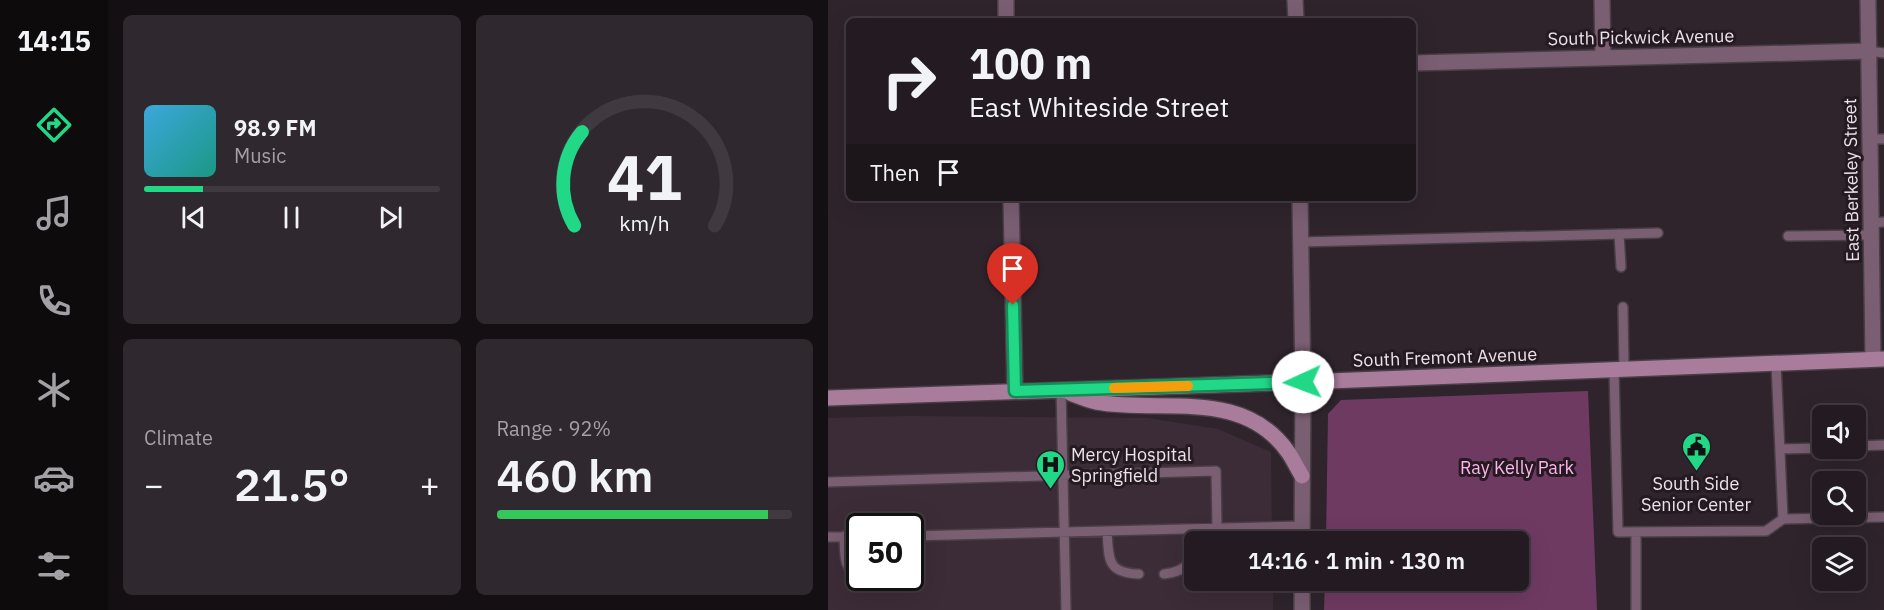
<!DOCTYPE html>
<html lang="en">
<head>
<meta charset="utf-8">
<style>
  :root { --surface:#231b21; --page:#2f282e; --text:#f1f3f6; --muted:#a3a1a5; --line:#40393f; --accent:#21d887 }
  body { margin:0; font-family:"IBM Plex Sans",sans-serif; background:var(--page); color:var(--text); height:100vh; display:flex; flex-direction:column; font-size:22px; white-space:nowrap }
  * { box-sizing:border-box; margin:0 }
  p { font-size:20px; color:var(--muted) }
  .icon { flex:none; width:33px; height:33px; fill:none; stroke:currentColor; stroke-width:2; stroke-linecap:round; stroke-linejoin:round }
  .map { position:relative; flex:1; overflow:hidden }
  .details { display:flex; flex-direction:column; gap:15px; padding:15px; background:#130f12; width:720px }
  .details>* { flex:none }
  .top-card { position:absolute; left:18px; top:18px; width:570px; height:183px; border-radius:9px; box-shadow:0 6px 24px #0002,0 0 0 2px var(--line); background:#231b21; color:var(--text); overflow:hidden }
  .tools { position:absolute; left:984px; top:405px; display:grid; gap:12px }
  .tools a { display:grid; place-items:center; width:54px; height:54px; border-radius:9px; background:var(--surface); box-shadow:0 6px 24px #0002,0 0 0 2px var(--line); font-size:30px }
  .speed { position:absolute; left:18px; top:513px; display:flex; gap:12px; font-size:30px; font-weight:700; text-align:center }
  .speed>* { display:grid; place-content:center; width:78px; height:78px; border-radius:50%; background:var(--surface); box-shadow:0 6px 24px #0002,0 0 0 2px var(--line); line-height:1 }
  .speed .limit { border:3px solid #111; border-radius:9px; background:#fff; color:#111 }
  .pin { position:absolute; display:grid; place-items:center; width:51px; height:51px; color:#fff; margin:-62px -26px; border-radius:50% 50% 50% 0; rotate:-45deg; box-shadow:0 0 6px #0007 }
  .pin .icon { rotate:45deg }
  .me { position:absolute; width:66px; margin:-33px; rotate:268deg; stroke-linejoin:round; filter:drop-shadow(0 0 4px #0008) }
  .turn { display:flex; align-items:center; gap:21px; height:126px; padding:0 24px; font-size:27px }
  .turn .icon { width:78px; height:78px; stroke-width:2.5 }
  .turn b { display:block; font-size:42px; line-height:51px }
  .then { display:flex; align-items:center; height:57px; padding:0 24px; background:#0003; gap:12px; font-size:22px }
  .big { font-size:45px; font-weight:600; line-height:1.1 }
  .details .tile { flex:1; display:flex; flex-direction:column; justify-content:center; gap:9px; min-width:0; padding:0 21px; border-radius:9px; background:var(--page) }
  .details .dial { align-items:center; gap:0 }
  .dial svg { height:156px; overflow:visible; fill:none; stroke:var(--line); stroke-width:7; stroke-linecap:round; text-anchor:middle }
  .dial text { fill:var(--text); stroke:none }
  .song { display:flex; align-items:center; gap:18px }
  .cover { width:72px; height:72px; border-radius:9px; background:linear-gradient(135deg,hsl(200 70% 55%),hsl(170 70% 35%)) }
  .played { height:6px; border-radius:3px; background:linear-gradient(90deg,var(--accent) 20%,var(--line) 20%) }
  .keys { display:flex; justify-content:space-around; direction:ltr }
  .heat { display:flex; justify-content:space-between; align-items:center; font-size:33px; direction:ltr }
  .charge { height:9px; border-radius:4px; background:linear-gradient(90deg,#34c759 92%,var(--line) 0) }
  .details .tiles { flex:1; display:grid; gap:15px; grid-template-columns:repeat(2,1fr) }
  .trip { position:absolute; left:356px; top:531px; width:345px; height:60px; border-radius:9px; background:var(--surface); box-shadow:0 6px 24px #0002,0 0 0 2px var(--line); font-weight:600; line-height:60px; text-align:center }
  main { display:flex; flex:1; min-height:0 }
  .tab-bar { display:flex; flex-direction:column; width:108px; justify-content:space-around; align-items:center; background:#0e0b0d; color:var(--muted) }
  .tab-bar .icon { width:42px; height:42px }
  .tab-bar .active { color:var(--accent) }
  .tab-bar b { font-size:27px; color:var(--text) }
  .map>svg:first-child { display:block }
  .built { fill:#3c2c38; fill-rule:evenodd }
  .green { fill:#6f3a62 }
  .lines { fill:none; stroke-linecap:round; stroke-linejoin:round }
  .service-casing { stroke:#493f46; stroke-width:12 }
  .minor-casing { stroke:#493f46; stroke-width:18 }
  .tertiary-casing { stroke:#493f46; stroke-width:18 }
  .secondary-casing { stroke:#493f46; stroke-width:18 }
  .service { stroke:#7a5e72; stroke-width:9 }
  .minor { stroke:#7a5e72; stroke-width:15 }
  .tertiary { stroke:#7a5e72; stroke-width:15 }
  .secondary { stroke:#a97c9c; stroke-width:15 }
  .route-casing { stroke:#158c58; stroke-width:15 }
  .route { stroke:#21d887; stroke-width:10 }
  .slow { stroke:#f59e0b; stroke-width:10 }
  .labels { text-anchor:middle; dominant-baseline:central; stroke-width:6; stroke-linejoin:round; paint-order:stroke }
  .street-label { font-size:18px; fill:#eae3e8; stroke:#251a22 }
  .poi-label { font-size:18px; fill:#eae3e8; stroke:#251a22; text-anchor:start }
  .park-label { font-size:18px; fill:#feb5ea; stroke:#251a22 }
</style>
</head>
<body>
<main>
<nav class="tab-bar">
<b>14:15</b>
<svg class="icon active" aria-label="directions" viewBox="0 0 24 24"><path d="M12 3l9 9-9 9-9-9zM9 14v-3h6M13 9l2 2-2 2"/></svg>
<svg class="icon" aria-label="music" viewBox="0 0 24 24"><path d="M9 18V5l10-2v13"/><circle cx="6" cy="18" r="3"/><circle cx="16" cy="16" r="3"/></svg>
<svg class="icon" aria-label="phone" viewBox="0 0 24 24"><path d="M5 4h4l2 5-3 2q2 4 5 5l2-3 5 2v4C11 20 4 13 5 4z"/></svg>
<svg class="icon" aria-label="climate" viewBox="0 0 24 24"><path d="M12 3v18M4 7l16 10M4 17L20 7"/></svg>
<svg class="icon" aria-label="car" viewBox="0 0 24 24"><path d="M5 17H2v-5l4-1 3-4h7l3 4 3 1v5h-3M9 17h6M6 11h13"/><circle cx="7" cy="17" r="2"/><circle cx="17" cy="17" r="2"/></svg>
<svg class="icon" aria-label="filters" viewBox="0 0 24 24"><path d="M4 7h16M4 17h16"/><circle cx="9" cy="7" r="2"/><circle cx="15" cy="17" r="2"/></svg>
</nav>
<section class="details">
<div class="tiles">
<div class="tile">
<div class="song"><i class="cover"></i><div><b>98.9 FM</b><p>Music</p></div></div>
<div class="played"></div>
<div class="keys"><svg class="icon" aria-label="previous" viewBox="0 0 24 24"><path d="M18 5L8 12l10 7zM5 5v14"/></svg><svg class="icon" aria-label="pause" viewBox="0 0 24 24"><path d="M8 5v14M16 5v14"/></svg><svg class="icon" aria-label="next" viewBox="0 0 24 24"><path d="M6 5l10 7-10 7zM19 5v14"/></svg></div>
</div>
<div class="tile dial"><svg viewBox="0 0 100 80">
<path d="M14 69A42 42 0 1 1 86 69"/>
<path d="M14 69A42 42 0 0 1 18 21" stroke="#21d887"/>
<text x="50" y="56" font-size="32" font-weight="700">41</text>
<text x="50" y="72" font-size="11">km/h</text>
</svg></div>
<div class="tile"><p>Climate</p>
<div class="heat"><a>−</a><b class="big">21.5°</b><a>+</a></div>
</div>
<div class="tile"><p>Range · 92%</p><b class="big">460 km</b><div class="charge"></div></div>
</div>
</section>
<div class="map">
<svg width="1056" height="610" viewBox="0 0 1056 610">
  <rect width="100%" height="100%" fill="#2f242c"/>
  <!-- built -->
  <path class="built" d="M 80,416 L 320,418 L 390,429 L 443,452 L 444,541 L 366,542 L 366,580 L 445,581 L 445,610 L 0,610 L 0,418 ZM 32,526 L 82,526 L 82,578 L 32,578 Z"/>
  <!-- green -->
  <path class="green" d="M 760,391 L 769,610 L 496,610 L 497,581 L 690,580 L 690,542 L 498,541 L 500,414 L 513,400 Z"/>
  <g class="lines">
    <defs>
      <path id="service" d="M 1041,51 L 1056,53
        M 1042,139 L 1056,139
        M 1043,223 L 1056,222
        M 791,234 L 793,267
        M 960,236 L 1044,235
        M 473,242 L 830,233
        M 795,307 L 796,369
        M 948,363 L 955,519 L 1056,517
        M 786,369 L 790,532 L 938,531 L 955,519
        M 233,390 L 238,610
        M 1028,446 L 1056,445
        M 952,449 L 994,448
        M 0,482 L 388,471 L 389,528
        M 279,531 C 281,558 278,573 311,574
        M 16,536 C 17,552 14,571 32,576
        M 82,536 L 474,526
        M 0,537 L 32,536
        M 82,570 L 91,559 L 91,536
        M 336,574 C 367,571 363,554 363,529
        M 808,610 L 808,532"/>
      <path id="minor" d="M 178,0 L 178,21
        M 774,0 L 775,57
        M 1040,0 L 1045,359
        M 585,63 L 1041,51
        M 183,198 L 187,391"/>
      <path id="tertiary" d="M 467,0 L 468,21
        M 472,198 L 475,382 L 474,542
        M 474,580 L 474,610"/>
      <path id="secondary" d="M 242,393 C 250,396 259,400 268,402 C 334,414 414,387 460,452 C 465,459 469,468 474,476
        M 0,398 L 475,382 L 1056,359"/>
    </defs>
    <!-- service casing -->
    <use href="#service" class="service-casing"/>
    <!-- minor casing -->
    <use href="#minor" class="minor-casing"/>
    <!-- tertiary casing -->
    <use href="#tertiary" class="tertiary-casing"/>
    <!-- secondary casing -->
    <use href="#secondary" class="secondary-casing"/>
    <!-- service -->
    <use href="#service" class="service"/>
    <!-- minor -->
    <use href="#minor" class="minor"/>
    <!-- tertiary -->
    <use href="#tertiary" class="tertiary"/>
    <!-- secondary -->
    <use href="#secondary" class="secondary"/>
  </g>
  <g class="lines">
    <defs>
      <path id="route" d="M 185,305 L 187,391 L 475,382"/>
    </defs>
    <!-- route casing -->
    <use href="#route" class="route-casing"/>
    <!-- route -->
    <use href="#route" class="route"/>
    <!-- slow -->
    <path class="slow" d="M 286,388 L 360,386"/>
  </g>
  <!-- icons -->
  <defs>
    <symbol id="civic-pin" viewBox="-11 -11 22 30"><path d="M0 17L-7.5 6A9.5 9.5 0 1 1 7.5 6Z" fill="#21d887" stroke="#251a22"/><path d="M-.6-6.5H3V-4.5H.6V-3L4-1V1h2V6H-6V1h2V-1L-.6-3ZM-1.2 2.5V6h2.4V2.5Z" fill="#111"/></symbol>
    <symbol id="hospital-pin" viewBox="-11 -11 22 30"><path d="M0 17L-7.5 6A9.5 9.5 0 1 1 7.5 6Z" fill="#21d887" stroke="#251a22"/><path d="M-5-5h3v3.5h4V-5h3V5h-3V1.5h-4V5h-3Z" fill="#111"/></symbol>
  </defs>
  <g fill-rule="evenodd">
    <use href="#civic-pin" x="852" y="430" width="33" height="45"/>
    <use href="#hospital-pin" x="206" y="448" width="33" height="45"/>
  </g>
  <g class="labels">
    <!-- street labels -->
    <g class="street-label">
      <text transform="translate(813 37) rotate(-1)">South Pickwick Avenue</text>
      <text transform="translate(1023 180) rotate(-91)">East Berkeley Street</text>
      <text transform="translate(617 357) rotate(-2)">South Fremont Avenue</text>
    </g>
    <!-- poi labels -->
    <g class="poi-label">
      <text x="243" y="454">Mercy Hospital<tspan x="243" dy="21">Springfield</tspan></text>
      <text x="868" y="483" text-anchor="middle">South Side<tspan x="868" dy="21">Senior Center</tspan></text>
    </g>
    <!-- park labels -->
    <g class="park-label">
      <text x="689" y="467">Ray Kelly Park</text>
    </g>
  </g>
</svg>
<div class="tools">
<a><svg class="icon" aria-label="sound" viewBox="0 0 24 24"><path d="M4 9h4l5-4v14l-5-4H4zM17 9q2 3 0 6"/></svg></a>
<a><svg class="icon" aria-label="search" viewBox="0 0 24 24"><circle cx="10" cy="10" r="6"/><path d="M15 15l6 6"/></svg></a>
<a><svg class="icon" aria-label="layers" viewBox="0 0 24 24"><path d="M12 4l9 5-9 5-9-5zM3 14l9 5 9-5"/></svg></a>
</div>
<div class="speed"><div class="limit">50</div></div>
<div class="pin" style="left:185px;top:305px;background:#d93025"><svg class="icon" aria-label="arrive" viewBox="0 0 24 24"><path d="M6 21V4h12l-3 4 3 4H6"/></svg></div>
<svg class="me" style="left:475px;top:382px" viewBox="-20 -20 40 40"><circle r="19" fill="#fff"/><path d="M0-13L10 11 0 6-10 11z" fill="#21d887"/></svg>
<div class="trip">14:16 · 1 min · 130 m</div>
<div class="top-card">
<div class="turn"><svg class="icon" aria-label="right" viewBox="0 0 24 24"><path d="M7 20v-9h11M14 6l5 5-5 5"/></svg><div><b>100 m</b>East Whiteside Street</div></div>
<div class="then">Then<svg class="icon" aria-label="arrive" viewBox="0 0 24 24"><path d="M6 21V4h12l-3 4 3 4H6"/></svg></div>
</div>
</div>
</main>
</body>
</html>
